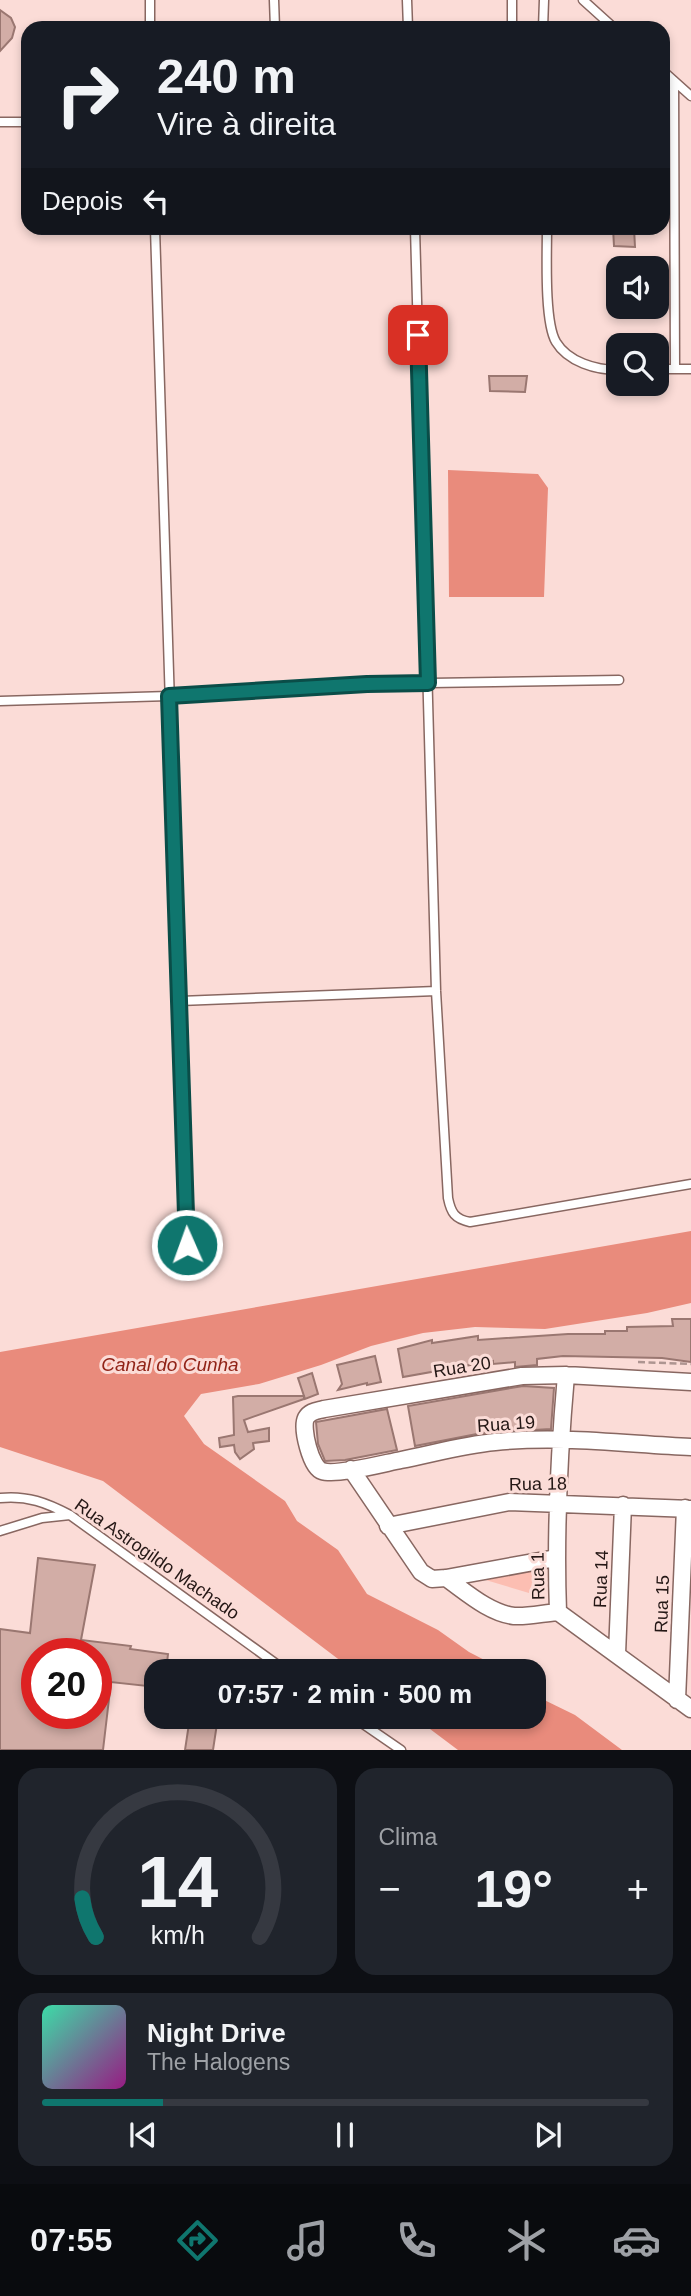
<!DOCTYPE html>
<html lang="pt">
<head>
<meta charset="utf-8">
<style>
  :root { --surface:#171b24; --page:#20242c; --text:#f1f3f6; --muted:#9ea1a6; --line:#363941; --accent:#0f766e }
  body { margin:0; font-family:Arial,sans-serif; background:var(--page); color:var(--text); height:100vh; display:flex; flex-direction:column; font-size:26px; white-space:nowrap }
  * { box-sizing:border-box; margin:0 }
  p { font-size:23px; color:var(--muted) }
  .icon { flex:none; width:38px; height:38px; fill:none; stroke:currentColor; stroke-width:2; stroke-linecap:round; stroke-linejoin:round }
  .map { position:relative; height:1750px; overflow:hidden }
  .side { display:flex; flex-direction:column; gap:18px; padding:18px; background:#0d0f14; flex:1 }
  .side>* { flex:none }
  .guide { position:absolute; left:21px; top:21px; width:649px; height:214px; border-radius:21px; box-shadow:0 4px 10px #0003; background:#171b24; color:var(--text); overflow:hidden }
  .fabs { position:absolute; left:606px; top:256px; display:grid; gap:14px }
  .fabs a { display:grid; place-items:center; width:63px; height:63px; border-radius:14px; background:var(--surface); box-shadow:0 4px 10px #0003; font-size:35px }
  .speed { position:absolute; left:21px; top:1638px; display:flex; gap:14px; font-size:35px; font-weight:700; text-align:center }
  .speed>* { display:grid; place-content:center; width:91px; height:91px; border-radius:50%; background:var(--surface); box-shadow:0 4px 10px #0003; line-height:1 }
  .speed .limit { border:10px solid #d22; background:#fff; color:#111 }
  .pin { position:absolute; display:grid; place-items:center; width:60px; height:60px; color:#fff; margin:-30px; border-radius:14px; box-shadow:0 4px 10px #0006 }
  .me { position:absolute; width:77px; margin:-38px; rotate:358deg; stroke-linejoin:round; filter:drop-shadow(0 0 5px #0008) }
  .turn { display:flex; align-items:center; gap:24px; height:147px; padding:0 21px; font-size:32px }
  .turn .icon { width:91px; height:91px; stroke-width:2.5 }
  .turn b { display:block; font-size:49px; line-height:60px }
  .then { display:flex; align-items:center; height:66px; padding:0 21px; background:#0003; gap:14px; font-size:26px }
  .big { font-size:52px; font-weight:800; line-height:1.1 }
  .side .tile { flex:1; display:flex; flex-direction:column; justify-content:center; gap:10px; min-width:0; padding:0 24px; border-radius:21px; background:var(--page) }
  .side .dial { align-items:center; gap:0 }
  .dial svg { height:182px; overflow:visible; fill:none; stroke:var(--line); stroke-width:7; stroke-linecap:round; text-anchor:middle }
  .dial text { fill:var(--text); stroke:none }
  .song { display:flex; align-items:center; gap:21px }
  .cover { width:84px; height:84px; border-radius:10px; background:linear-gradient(135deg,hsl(160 70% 55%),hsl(310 70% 35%)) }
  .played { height:7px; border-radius:4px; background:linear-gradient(90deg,var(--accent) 20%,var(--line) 20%) }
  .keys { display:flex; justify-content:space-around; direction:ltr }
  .heat { display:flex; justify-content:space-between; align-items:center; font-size:38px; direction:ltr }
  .side .tiles { flex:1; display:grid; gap:18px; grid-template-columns:1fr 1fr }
  .tile:last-child { grid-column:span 2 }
  .trip { position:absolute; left:144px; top:1659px; width:402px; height:70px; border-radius:21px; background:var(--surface); box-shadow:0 4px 10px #0003; font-weight:800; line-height:70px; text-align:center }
  .tabs { display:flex; height:112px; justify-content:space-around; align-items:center; background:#090b0e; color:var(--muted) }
  .tabs .icon { width:49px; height:49px }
  .tabs .on { color:var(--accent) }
  .tabs b { font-size:32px; color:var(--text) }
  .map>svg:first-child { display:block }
  .green { fill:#fcbeb2 }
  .water { fill:#e98b7c }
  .building { fill:#d2ada6; stroke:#9a7771; stroke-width:2; fill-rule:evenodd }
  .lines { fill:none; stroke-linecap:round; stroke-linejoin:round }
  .service-casing { stroke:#886761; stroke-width:11 }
  .minor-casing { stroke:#886761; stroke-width:19 }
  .path { stroke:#ae9591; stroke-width:2.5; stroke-dasharray:7 3.5; stroke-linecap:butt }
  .service { stroke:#fff; stroke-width:8 }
  .minor { stroke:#fff; stroke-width:16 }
  .route-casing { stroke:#0a4d48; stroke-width:18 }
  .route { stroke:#0f766e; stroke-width:12 }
  .labels { text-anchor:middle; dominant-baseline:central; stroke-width:6; stroke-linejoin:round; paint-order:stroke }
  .street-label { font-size:18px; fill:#241715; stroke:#fbdcd7 }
  .water-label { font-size:19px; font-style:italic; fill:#912418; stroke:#fbdcd7 }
</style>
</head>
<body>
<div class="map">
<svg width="691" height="1750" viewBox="0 0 691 1750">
  <rect width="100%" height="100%" fill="#fbdcd7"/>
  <!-- green -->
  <path class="green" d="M 537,1570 L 529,1593 L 479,1578 Z"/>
  <!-- water -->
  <path class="water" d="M 448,470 L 538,474 L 548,488 L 544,597 L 449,597 Z
    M 691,1231 L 691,1303 L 647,1313 L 545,1329 L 475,1327 L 423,1333 L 371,1346 L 321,1365 L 259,1384 L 201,1394 L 184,1416 L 204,1444 L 285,1501 L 297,1521 L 338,1550 L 367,1594 L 438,1630 L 469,1652 L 498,1667 L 499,1671 L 354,1671 L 103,1481 L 0,1447 L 0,1352 Z
    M 534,1695 L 575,1715 L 622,1750 L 458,1750 L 414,1717 L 534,1717 Z"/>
  <!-- building -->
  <path class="building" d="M 0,10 L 11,18 L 15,27 L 12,38 L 0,51 Z
    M 613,228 L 634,228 L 635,247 L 614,246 Z
    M 489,376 L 527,376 L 525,392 L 490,391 Z
    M 672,1319 L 691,1319 L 691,1362 L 662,1358 L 563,1356 L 537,1359 L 537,1365 L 515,1367 L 515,1362 L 493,1364 L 493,1361 L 403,1377 L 398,1349 L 432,1340 L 432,1343 L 478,1336 L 478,1340 L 568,1334 L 605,1334 L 605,1331 L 627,1331 L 627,1327 L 673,1326 Z
    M 375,1356 L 381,1382 L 367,1385 L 367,1383 L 338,1390 L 342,1384 L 337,1365 Z
    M 312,1373 L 318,1394 L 305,1399 L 298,1378 Z
    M 523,1386 L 554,1388 L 551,1429 L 482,1433 L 415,1446 L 408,1406 Z
    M 238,1396 L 304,1396 L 304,1399 L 244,1420 L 248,1432 L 269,1428 L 269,1441 L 253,1443 L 254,1449 L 240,1459 L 235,1452 L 234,1445 L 220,1447 L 219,1438 L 234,1435 L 233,1397 Z
    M 387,1409 L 397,1450 L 345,1460 L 325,1461 L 318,1444 L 316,1422 Z
    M 38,1558 L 95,1565 L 81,1640 L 131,1646 L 130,1649 L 168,1654 L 166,1671 L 156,1671 L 156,1687 L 111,1682 L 103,1750 L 0,1750 L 0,1629 L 30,1633 ZM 37,1654 L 96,1654 L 96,1713 L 37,1713 Z
    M 190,1717 L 218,1717 L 213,1750 L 185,1750 Z"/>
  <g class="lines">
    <defs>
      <path id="service" d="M 150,0 L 150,28
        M 274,0 L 275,28
        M 407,0 L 408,28
        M 512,0 L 512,28
        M 583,0 L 614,28
        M 543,28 L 544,0
        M 663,71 L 691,96
        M 674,81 L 675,369
        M 0,122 L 28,122
        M 155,228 L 187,1245
        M 415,228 L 436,991 L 448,1198 C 451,1213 455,1219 470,1222 L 691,1184
        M 547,228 C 547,253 544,322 556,342 C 568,362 596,370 618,370
        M 656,369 L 691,369
        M 0,701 L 169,696 L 367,684 L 619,680
        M 180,1001 L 436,991
        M 0,1498 C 27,1495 47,1503 70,1515 L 286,1671
        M 0,1531 L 42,1518 L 70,1515
        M 353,1717 L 401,1750"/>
      <path id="minor" d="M 566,1375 C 559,1454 555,1533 558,1612 L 691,1709
        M 691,1382 L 566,1375 L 522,1376 L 324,1409 C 317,1411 310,1411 306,1418 C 301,1428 311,1468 322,1471 C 336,1476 385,1463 401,1460 C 432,1454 463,1445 495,1442 C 559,1435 626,1444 691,1447
        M 351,1469 L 421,1572 L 432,1579 L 446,1578 L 556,1558
        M 388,1526 L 509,1502 L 691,1509
        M 446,1578 C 466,1592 489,1613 514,1616 C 528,1617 544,1613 558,1612
        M 617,1654 L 623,1505
        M 677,1700 L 685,1508"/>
    </defs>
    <!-- service casing -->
    <use href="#service" class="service-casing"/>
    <!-- minor casing -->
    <use href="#minor" class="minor-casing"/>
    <!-- path -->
    <path class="path" d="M 638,1362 L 691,1364"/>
    <!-- service -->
    <use href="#service" class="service"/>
    <!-- minor -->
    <use href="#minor" class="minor"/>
  </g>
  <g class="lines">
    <defs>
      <path id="route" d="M 187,1245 L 169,696 L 367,684 L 428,683 L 418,335"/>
    </defs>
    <!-- route casing -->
    <use href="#route" class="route-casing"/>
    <!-- route -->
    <use href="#route" class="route"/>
  </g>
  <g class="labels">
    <!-- street labels -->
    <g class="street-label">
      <text transform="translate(462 1367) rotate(-9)">Rua 20</text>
      <text transform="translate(506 1424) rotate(-4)">Rua 19</text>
      <text transform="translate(538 1484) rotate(-1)">Rua 18</text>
      <text transform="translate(157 1559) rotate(35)">Rua Astrogildo Machado</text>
      <text transform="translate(538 1576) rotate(-91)">Rua 1</text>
      <text transform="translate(601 1579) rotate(-88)">Rua 14</text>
      <text transform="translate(662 1604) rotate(-88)">Rua 15</text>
    </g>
    <!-- water labels -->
    <g class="water-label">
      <text x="170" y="1364">Canal do Cunha</text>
    </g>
  </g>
</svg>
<div class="fabs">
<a><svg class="icon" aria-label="sound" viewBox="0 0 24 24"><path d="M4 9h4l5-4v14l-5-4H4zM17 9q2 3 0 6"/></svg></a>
<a><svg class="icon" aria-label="search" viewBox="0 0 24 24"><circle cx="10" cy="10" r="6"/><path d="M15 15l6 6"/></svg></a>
</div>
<div class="speed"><div class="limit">20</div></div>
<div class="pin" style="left:418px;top:335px;background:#d93025"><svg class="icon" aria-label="arrive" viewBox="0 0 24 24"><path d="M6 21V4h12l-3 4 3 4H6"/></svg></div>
<svg class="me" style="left:187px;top:1245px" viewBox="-20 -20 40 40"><circle r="17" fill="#0f766e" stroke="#fff" stroke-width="3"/><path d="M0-11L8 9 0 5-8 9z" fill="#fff"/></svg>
<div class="trip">07:57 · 2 min · 500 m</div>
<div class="guide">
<div class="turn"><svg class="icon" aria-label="right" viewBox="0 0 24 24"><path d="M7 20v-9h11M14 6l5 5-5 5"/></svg><div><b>240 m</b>Vire à direita</div></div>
<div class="then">Depois<svg class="icon" aria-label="left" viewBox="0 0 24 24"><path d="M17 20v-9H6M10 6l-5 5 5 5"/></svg></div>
</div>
</div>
<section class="side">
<div class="tiles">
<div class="tile dial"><svg viewBox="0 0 100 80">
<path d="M14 69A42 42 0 1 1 86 69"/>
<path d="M14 69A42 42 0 0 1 8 52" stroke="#0f766e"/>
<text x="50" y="56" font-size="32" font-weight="700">14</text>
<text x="50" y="72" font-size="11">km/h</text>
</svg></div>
<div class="tile"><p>Clima</p>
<div class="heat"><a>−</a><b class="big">19°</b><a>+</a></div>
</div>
<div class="tile">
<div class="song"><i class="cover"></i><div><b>Night Drive</b><p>The Halogens</p></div></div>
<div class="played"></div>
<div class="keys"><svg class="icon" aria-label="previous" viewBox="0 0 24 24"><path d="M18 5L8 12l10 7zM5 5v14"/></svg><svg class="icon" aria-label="pause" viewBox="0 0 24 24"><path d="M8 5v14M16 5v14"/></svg><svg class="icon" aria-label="next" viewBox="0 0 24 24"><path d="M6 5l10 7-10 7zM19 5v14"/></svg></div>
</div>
</div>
</section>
<nav class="tabs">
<b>07:55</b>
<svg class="icon on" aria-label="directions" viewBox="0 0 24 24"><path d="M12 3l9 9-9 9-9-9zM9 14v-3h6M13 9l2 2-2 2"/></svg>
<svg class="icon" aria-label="music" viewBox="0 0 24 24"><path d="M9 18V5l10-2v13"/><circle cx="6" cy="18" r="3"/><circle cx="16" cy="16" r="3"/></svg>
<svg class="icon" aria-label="phone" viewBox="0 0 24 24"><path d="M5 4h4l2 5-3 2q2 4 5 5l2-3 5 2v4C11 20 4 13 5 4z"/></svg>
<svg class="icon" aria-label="climate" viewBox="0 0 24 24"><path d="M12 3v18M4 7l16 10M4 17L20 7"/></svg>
<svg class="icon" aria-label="car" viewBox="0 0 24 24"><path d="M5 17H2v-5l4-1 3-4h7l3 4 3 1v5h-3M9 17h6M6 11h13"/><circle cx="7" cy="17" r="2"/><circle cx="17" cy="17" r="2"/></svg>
</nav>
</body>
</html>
